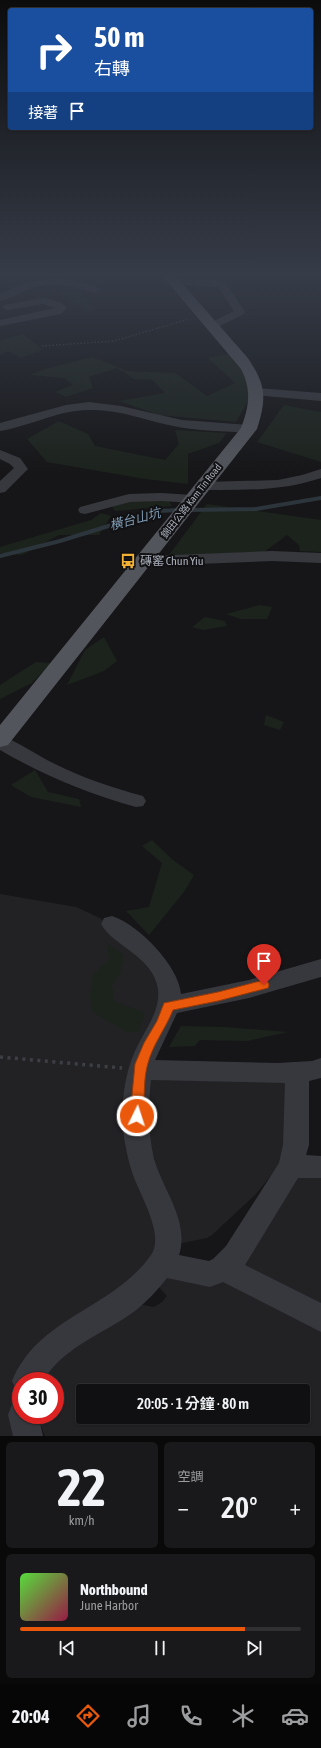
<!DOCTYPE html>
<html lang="zh-TW">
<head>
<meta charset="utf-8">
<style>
  :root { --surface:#101012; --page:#19191b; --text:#f1f3f6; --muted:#9c9d9f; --line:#303032; --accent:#ea580c }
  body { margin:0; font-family:"Asap Condensed","Noto Sans TC",sans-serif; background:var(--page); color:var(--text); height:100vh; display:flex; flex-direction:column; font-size:15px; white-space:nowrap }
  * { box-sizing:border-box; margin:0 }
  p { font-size:13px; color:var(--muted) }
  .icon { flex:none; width:22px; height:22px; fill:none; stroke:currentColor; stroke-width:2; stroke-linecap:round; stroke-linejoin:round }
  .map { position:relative; height:1436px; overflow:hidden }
  .drawer { display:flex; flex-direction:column; gap:6px; padding:6px; background:#09090a; flex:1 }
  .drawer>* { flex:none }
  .hud { position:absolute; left:8px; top:8px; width:305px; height:122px; border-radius:4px; box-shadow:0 1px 3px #0004,0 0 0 1px var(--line); background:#1a4fa0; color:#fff; overflow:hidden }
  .speed { position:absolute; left:12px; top:1372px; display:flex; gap:8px; font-size:20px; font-weight:700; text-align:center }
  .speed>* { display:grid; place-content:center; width:52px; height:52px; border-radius:50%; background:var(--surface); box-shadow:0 1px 3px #0004,0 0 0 1px var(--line); line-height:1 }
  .speed .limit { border:6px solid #d22; background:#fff; color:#111 }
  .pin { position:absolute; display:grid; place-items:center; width:34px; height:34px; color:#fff; margin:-41px -17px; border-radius:50% 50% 50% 0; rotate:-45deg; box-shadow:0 0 4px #0007 }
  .pin .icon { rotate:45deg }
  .me { position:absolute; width:44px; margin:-22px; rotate:4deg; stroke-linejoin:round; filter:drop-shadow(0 0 3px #0008) }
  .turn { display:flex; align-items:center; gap:14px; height:84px; padding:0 20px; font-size:18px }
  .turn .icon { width:52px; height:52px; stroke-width:2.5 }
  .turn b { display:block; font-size:28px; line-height:34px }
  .then { display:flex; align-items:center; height:38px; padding:0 20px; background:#0003; gap:8px; font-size:15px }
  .big { font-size:30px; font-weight:600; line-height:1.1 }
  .drawer .widget { flex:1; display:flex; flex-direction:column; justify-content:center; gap:6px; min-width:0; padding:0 14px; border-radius:6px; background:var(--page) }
  .drawer .dial { align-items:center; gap:0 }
  .dial b { font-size:52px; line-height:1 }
  .song { display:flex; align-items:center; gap:12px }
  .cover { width:48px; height:48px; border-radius:6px; background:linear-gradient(135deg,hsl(110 70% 55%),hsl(340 70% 35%)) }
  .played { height:4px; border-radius:2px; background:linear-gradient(90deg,var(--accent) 80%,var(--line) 80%) }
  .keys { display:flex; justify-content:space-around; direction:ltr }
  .heat { display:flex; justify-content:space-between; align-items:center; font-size:22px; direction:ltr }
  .drawer .tiles { flex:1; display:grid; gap:6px; grid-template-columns:1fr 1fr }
  .widget:last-child { grid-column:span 2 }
  .trip { position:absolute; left:76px; top:1384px; width:234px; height:40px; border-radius:4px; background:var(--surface); box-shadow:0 1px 3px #0004,0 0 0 1px var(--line); font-weight:600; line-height:40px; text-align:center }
  .dock { display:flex; height:64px; justify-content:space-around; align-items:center; background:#060607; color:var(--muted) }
  .dock .icon { width:28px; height:28px }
  .dock .current { color:var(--accent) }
  .dock b { font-size:18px; color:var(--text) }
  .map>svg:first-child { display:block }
  .built { fill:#222225; fill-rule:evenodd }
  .green { fill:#1c231d }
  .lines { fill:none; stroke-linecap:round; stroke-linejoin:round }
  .stream { stroke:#2c353c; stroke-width:4 }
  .path-far1 { stroke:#3d3f44; stroke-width:1.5; stroke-dasharray:1.5 2; stroke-linecap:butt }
  .path { stroke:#3d3f44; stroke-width:3.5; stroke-dasharray:3 4.5; stroke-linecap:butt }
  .minor { fill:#37383d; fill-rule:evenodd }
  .major { fill:#53555c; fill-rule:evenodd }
  .route { fill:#ea580c; stroke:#983908 }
  .labels { text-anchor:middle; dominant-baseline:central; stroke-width:4; stroke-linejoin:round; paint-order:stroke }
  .far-street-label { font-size:10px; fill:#a8adb8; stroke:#111113 }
  .poi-label { font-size:12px; fill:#a8adb8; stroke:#111113; text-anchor:start }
  .water-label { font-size:13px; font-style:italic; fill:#7f9bb3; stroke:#111113 }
</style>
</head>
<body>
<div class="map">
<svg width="321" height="1436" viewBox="0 0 321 1436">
  <rect width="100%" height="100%" fill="#161618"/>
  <!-- built -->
  <path class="built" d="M 0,894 L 76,907 L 100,918 L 156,971 L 161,1010 L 139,1046 L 157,1231 L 155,1249 L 145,1266 L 21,1373 L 13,1395 L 13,1410 L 18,1436 L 0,1436 Z
    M 147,1074 L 293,1075 L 291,1151 L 256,1194 L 212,1235 L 207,1238 L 182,1243 L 173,1228 L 146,1152 Z
    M 292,1171 L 321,1173 L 321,1305 L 236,1261 Z
    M 166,1268 L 216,1277 L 321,1322 L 321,1436 L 45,1436 L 36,1415 L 55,1415 L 55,1381 L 40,1381 L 44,1371 L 133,1303 L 154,1307 L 162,1302 L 167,1296 L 157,1285 ZM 83,1391 L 303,1391 L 303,1417 L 83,1417 Z"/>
  <!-- green -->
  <path class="green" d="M 71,273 L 90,274 L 80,292 L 96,309 L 87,312 L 57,289 Z
    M 23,334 L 43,350 L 21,358 L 8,351 L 0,355 L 0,340 Z
    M 228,354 L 251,369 L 252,394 L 236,422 L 159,415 L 118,401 L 165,393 L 153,380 L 134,379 L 117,368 L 89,377 L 93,388 L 66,397 L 55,392 L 73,385 L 64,378 L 30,375 L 45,369 L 92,357 L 128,371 L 175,373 L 207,396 L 235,383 L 208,358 Z
    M 284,405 L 321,412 L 321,462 L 257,442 Z
    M 59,421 L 88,434 L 95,446 L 165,460 L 179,444 L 175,430 L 227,433 L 219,443 L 188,454 L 188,484 L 145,479 L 47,462 L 27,439 Z
    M 168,500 L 172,506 L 115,511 L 110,503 Z
    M 207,504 L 321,520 L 321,552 L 300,551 L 299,545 L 287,535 L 264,552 L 169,555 Z
    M 101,513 L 111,516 L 99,535 L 59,535 L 22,555 L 0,553 L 0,547 L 91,520 Z
    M 260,605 L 272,607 L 267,619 L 241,619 L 226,614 Z
    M 205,617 L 225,621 L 227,626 L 203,630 L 192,627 Z
    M 104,637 L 117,661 L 104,671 L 67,685 L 85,650 Z
    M 36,662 L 51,663 L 32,683 L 0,699 L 0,685 Z
    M 266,715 L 284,722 L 280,730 L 264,725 Z
    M 35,770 L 48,792 L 79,799 L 81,807 L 31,797 L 11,785 Z
    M 152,840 L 173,860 L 194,875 L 184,892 L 149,935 L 126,911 L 149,907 L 162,863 L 142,846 Z
    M 107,943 L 124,955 L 121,973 L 112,984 L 114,1001 L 145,1013 L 139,1032 L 127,1032 L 91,1011 L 90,994 L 93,974 L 109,960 Z
    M 181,1026 L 224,1027 L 288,1032 L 247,1041 L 200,1040 L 195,1046 L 169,1047 Z"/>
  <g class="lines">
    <!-- stream -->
    <path class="stream" d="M 188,510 L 256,509 L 321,498
      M 0,556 L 60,541 L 157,511 L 180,510"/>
    <!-- path-far1 -->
    <path class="path-far1" d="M 42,346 L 114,341 L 189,319"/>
    <!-- path -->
    <path class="path" d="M 0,1057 L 122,1068"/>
    <!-- minor -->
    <path class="minor" d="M 57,278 C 67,280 95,283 101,290 L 96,293 C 73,287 52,280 29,289 C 19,293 10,299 0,301 L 0,294 C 19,285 36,279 57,278 Z
      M 174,279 L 215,280 L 226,283 L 245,312 L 244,314 L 216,328 L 208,328 L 206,326 L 208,324 L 234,311 L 218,287 L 170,284 L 169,282 Z
      M 43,298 L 60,302 L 67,308 L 61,314 L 0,326 L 0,320 L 55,308 L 43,304 L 8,310 L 4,309 L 3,307 L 4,305 Z
      M 257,388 L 321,393 L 321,401 L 253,395 L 251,392 L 253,389 Z
      M 89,402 L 121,406 L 182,420 L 249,425 L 254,426 L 255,429 L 254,432 L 249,433 C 224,431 198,431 173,426 C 145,420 118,409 89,410 C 59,410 30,426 0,431 L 0,423 L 66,405 Z
      M 0,450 L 20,458 L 28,469 L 5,492 L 0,493 L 0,481 L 14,468 L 10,464 L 0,459 Z
      M 321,469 L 321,478 C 283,491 244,490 204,490 L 199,489 L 197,486 L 199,483 L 204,482 L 278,480 L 302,475 Z
      M 161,493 L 193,495 L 198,496 L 200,499 L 198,502 L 193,503 L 161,501 L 130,502 L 85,514 L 80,513 L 78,510 L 80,507 L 129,494 Z
      M 272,551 L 321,553 L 321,563 L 272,561 L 144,566 L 139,564 L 136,561 L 139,558 L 144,556 Z
      M 0,736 C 18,741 38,756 55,764 C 83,778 113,788 143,796 L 146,801 L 143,806 L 136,807 C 88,794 43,775 0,750 Z
      M 112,916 C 138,924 179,966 181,994 L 249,980 L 321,959 L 321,977 L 249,998 L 177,1013 L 155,1060 L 278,1063 L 312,1061 L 321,1058 L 321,1078 L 309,1081 L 309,1145 L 306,1155 L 321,1156 L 321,1178 L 298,1178 L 245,1265 L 321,1303 L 321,1332 L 223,1282 L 210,1287 L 167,1278 C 158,1290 146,1302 135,1311 C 105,1333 63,1347 43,1381 L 21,1381 L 21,1393 L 17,1391 L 12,1381 C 39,1316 112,1310 151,1255 C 165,1235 140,1195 133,1175 C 128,1161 125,1145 123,1130 C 121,1107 124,1078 133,1056 C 141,1034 161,1014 158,989 C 153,956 114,947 101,924 L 104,918 ZM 151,1080 L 285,1083 L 283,1145 L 279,1163 L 226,1246 L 213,1259 L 209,1261 L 179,1255 C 190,1222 163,1190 154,1159 C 148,1133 148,1107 151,1080 Z
      M 21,1401 L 21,1415 L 38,1415 L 43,1436 L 13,1436 L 8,1415 L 12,1404 Z"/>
    <!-- major -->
    <path class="major" d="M 160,273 L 173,273 L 247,357 C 266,384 267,398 257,429 L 8,745 L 0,747 L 0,725 L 241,428 C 249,407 252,390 241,369 Z"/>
  </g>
  <!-- sky -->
  <linearGradient id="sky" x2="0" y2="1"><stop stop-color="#0c0c0d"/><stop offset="0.58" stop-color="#363c48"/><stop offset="1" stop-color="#363c48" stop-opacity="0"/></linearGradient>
  <rect width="321" height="474" fill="url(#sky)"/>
  <!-- route -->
  <path class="route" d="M 264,980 L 268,982 L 269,985 L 268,988 L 218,1001 L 173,1010 C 166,1028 153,1044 148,1063 C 143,1079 145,1099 143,1116 L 141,1120 L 137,1121 L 132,1120 L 130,1116 L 135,1064 L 144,1043 L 157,1021 L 164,1003 L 218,992 Z"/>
  <!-- icons -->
  <defs>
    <symbol id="bus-bare" viewBox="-9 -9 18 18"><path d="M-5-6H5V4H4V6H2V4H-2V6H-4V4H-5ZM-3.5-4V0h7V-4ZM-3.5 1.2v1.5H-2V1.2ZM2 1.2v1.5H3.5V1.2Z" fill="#f2b134" stroke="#111113" stroke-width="2.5" paint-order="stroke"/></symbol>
  </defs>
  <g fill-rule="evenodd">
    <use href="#bus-bare" x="117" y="550" width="22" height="22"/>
  </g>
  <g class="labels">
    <!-- far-street labels -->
    <g class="far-street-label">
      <text transform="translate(191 501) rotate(-52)">錦田公路 Kam Tin Road</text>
    </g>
    <!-- poi labels -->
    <g class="poi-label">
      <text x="140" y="561">磚窰 Chun Yiu</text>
    </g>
    <!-- water labels -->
    <g class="water-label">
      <text transform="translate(135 519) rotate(-15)">橫台山坑</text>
    </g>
  </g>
</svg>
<div class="speed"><div class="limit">30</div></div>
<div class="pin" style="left:264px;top:985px;background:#d93025"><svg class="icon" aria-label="arrive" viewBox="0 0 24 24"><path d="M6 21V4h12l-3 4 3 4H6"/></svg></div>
<svg class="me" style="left:137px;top:1116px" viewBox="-20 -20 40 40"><circle r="17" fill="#ea580c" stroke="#fff" stroke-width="3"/><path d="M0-11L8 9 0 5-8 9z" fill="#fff"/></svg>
<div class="trip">20:05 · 1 分鐘 · 80 m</div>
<div class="hud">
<div class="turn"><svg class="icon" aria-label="right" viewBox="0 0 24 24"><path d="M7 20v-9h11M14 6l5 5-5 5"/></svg><div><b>50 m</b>右轉</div></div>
<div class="then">接著<svg class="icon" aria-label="arrive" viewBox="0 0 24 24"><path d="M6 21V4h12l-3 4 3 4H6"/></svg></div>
</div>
</div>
<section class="drawer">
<div class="tiles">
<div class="widget dial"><b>22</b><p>km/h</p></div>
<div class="widget"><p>空調</p>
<div class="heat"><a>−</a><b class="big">20°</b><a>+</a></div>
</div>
<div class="widget">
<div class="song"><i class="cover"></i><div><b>Northbound</b><p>June Harbor</p></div></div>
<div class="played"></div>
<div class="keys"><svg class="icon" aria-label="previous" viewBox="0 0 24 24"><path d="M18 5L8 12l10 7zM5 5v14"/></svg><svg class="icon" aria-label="pause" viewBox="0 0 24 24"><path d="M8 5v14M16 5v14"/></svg><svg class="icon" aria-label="next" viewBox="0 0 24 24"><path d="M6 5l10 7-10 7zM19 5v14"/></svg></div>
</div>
</div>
</section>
<nav class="dock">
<b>20:04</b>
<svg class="icon current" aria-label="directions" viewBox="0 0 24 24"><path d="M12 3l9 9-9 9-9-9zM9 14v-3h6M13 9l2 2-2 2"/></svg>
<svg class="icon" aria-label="music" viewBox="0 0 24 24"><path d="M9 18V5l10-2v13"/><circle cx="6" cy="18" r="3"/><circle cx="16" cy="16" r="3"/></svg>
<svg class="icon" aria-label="phone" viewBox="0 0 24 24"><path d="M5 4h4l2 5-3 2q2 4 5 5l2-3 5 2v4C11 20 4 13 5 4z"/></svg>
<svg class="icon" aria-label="climate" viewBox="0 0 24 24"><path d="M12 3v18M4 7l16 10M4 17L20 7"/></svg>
<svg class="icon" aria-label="car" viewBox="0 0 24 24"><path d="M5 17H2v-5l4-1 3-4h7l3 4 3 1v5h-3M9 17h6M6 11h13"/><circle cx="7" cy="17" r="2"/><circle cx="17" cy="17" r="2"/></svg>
</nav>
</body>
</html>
